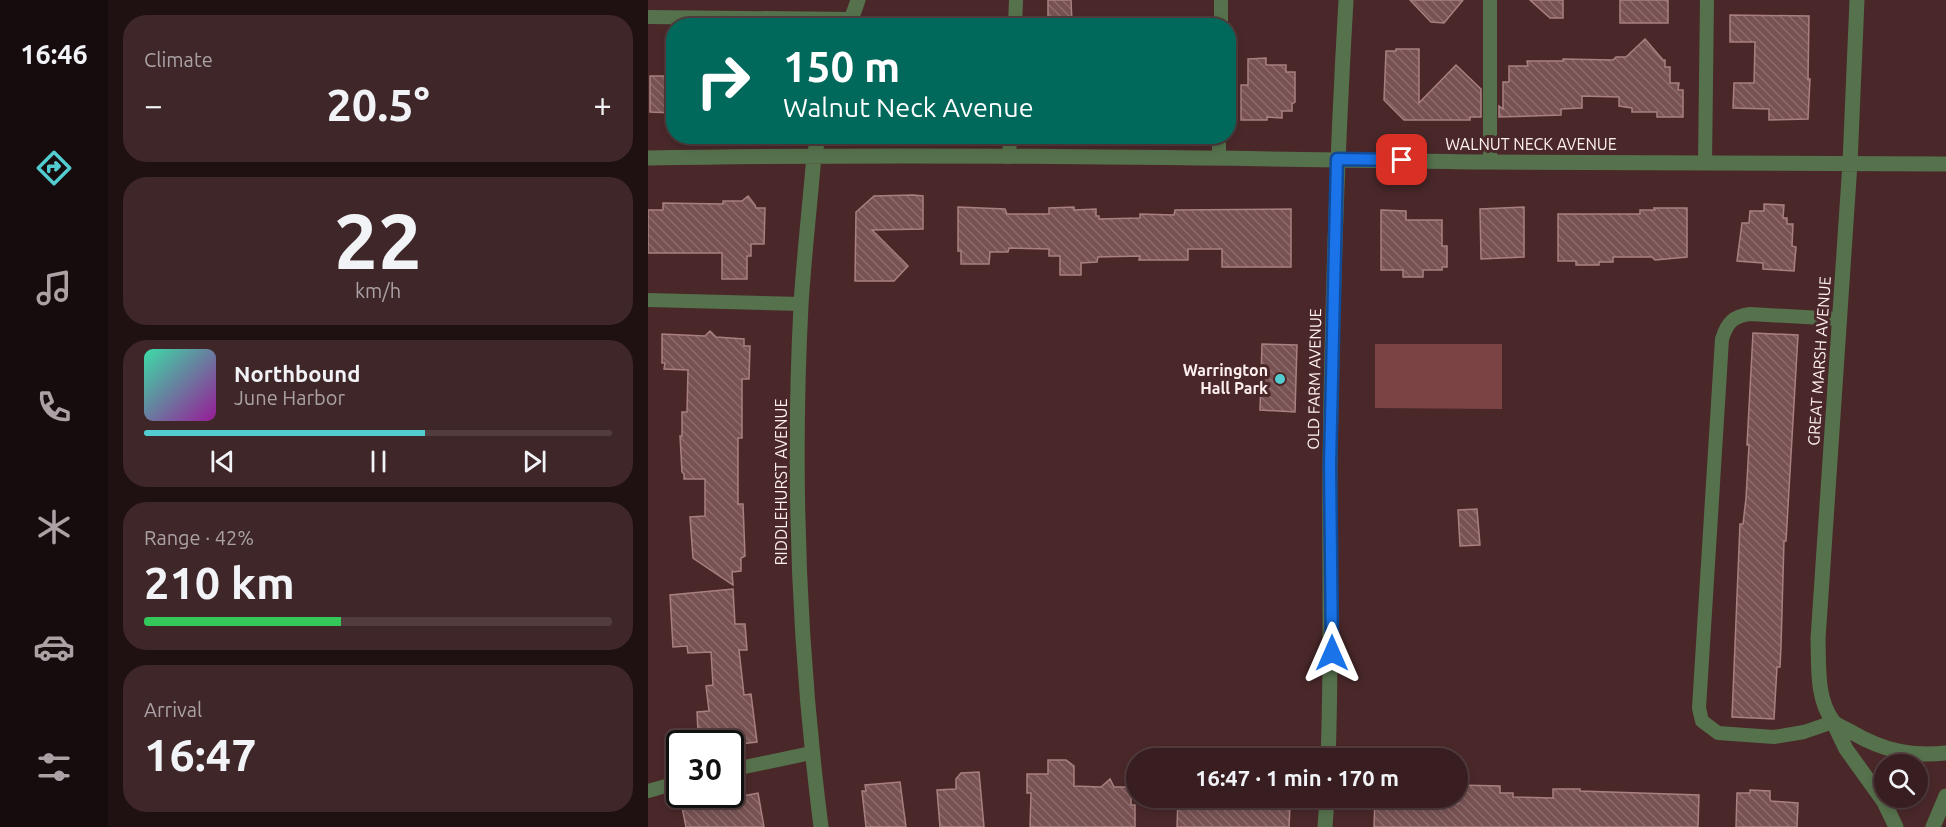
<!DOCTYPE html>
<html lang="en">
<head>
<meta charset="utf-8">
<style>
  :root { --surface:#381e20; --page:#3f2729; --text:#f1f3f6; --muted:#aba2a5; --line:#523c3e; --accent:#52ccd0 }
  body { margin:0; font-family:Ubuntu,sans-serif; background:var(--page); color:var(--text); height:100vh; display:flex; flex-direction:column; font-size:22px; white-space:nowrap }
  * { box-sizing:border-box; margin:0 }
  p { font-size:20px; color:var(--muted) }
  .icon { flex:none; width:33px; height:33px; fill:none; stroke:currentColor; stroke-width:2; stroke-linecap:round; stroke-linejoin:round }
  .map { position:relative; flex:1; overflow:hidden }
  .drawer { display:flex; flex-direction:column; gap:15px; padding:15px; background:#1f1012; width:540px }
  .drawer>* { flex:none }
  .top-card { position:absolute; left:18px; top:18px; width:570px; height:126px; border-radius:24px; box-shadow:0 3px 9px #0003,0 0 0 2px var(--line); background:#00695c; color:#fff; overflow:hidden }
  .fabs { position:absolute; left:1226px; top:754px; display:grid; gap:12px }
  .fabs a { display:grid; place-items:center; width:54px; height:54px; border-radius:50%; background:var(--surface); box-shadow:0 3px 9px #0003,0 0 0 2px var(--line); font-size:30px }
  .speed { position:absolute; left:18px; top:730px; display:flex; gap:12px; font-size:30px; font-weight:700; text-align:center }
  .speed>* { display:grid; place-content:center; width:78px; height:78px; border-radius:50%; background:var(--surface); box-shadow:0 3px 9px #0003,0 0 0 2px var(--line); line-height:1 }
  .speed .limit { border:3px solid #111; border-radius:9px; background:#fff; color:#111 }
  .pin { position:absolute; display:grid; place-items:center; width:51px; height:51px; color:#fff; margin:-26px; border-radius:12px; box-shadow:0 3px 9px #0006 }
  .me { position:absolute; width:66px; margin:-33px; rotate:0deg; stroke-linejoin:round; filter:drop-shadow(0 0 4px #0008) }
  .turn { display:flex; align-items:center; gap:21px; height:126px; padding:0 18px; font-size:27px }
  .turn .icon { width:78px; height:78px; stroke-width:2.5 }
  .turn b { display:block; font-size:42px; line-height:51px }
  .big { font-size:45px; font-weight:700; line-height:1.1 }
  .drawer .card { flex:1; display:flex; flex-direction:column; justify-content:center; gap:9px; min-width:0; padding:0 21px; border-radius:24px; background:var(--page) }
  .drawer .dial { align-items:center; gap:0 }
  .dial b { font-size:78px; line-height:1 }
  .song { display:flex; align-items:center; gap:18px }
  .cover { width:72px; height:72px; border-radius:9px; background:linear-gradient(135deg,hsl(160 70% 55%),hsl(300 70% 35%)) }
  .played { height:6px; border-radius:3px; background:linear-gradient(90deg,var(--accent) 60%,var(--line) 60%) }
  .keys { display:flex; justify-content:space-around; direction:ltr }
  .heat { display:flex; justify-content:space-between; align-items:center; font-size:33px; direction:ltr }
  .charge { height:9px; border-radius:4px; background:linear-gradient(90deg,#34c759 42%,var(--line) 0) }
  .trip { position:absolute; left:478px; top:748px; width:342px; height:60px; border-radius:30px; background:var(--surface); box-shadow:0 3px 9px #0003,0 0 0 2px var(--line); font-weight:700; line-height:60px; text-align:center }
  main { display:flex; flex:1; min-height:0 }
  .dock { display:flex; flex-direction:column; width:108px; justify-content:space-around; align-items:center; background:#160c0d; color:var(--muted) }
  .dock .icon { width:42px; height:42px }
  .dock .active { color:var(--accent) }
  .dock b { font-size:27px; color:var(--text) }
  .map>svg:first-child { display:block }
  .pitch { fill:#7c4345 }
  .building { fill:url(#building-back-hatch); stroke:#a98080; stroke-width:1.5 }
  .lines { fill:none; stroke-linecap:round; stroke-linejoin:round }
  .service { stroke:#56724c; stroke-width:14 }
  .minor { stroke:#56724c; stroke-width:15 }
  .route-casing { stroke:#114b97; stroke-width:15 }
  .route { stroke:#1a73e8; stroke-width:10 }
  .poi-dot { fill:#52ccd0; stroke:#4a282a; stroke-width:2 }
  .labels { text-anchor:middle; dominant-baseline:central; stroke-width:6; stroke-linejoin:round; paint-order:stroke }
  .street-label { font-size:16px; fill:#fff0f0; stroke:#4a282a }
  .poi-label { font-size:16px; font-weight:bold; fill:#fff0f0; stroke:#4a282a; text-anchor:end }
</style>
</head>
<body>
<main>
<nav class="dock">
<b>16:46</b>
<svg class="icon active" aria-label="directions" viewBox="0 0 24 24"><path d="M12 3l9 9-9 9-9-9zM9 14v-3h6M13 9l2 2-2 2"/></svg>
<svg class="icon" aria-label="music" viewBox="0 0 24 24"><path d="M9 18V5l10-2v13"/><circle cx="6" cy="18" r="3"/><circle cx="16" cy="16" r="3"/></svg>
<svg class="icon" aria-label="phone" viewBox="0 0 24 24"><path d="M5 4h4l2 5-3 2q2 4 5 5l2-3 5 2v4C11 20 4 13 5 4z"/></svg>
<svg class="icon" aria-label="climate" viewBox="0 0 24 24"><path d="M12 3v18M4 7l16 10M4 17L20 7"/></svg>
<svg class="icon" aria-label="car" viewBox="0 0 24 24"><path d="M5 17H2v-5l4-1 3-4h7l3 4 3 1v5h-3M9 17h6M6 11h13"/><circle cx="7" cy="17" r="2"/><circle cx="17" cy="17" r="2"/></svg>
<svg class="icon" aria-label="filters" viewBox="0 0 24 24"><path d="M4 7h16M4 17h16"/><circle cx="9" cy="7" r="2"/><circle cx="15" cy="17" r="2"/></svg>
</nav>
<section class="drawer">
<div class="card"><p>Climate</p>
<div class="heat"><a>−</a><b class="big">20.5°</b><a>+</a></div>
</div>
<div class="card dial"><b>22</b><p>km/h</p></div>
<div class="card">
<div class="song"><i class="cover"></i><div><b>Northbound</b><p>June Harbor</p></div></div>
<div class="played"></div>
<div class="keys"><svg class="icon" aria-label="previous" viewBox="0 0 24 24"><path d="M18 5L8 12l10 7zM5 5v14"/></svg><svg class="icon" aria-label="pause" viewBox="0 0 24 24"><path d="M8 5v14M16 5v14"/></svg><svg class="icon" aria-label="next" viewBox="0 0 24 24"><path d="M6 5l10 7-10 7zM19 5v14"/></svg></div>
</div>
<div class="card"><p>Range · 42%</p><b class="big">210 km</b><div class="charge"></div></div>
<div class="card"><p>Arrival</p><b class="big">16:47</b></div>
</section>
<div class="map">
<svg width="1298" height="827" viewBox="0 0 1298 827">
  <defs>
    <pattern id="building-back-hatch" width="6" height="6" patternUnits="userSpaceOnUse" patternTransform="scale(1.5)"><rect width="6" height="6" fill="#785253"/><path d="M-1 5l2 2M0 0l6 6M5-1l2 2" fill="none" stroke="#8c6b6c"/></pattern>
  </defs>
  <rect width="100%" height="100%" fill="#4a282a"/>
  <!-- pitch -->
  <path class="pitch" d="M 727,344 L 854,344 L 854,409 L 727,408 Z"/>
  <!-- building -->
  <path class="building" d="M 400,0 L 423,0 L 424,24 L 400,24 Z
    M 762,0 L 815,0 L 796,23 L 783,22 Z
    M 882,0 L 915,0 L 915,18 L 902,18 Z
    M 972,0 L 1020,0 L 1020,23 L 972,23 Z
    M 1082,15 L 1161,16 L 1160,79 L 1162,79 L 1160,119 L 1121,120 L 1121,109 L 1085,108 L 1086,83 L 1106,83 L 1107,42 L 1082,42 Z
    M 997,39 L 1015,60 L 1017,60 L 1017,67 L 1022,67 L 1022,83 L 1031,83 L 1030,90 L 1035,90 L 1035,117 L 1009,117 L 1009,112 L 984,112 L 984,108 L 971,106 L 971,97 L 934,96 L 934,108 L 913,109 L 913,115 L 851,117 L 851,106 L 855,109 L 855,82 L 861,82 L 861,66 L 880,66 L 879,61 L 915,61 L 915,59 L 965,60 L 968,57 L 978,57 Z
    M 748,49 L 771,49 L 771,103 L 808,65 L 833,89 L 833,117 L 822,117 L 822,120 L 756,120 L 736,100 L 738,51 L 748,51 Z
    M 618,58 L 618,65 L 638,65 L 638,72 L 647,72 L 647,102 L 644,104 L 644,111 L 634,111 L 634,118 L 619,117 L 619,120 L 593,120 L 593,85 L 600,85 L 600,59 Z
    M 2,76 L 26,76 L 26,113 L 2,112 Z
    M 265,195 L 275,196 L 275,229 L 224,230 L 260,266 L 246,281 L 207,281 L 208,212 L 226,196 Z
    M 100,196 L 107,205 L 108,208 L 117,208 L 116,244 L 103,244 L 103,256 L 99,256 L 99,279 L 74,279 L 74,253 L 0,253 L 0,210 L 15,210 L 15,203 L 75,204 L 75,201 L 94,201 Z
    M 1116,204 L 1136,205 L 1135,218 L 1139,218 L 1139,224 L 1145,224 L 1144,246 L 1148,247 L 1146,271 L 1115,269 L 1115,263 L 1089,261 L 1094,223 L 1101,223 L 1102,211 L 1116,211 Z
    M 310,207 L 357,209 L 359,214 L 401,214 L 401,208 L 426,207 L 426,210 L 448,209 L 448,216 L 451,216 L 451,219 L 492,218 L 492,214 L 526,215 L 527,210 L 643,209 L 643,267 L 574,267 L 574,249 L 540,249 L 540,260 L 491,260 L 492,256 L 450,257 L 449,262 L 433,263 L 433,275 L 412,275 L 412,256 L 401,256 L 401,249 L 361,248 L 360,252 L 342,252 L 341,264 L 313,264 L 313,251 L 310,251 Z
    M 876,207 L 876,257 L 833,259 L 832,209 Z
    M 1006,208 L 1039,208 L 1039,257 L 1007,260 L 1004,257 L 965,257 L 965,262 L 951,262 L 951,265 L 928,265 L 928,261 L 910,261 L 910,214 L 992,214 L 992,210 L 1007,210 Z
    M 733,210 L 758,211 L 758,220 L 794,220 L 794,246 L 799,246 L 799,267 L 794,267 L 794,270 L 775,270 L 775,277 L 755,277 L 755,270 L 733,270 Z
    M 62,331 L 68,337 L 96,339 L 96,346 L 102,346 L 101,379 L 94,379 L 94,438 L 90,438 L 90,504 L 95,504 L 97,556 L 93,558 L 93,571 L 84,572 L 85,585 L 45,558 L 42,517 L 57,516 L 57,479 L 36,479 L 36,474 L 34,472 L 32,436 L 34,436 L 34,412 L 39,412 L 40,370 L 16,369 L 17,363 L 14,363 L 14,334 L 57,336 Z
    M 1105,333 L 1150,335 L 1138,541 L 1136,541 L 1133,646 L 1132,667 L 1129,667 L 1126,719 L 1084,717 L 1092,524 L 1095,524 L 1098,498 L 1101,445 L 1099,445 Z
    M 614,344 L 649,345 L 647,412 L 612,410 Z
    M 829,509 L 832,545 L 812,546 L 810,510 Z
    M 85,589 L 87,624 L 97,624 L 99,650 L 91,650 L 96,695 L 103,694 L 109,742 L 82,745 L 62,744 L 61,731 L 50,732 L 49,712 L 61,711 L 58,686 L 65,685 L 63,652 L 40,653 L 39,646 L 25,647 L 22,595 Z
    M 400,760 L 418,760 L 426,766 L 426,786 L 453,787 L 462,779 L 466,787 L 483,787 L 483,805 L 487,805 L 487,827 L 382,827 L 383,793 L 379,793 L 379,774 L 400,774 Z
    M 331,772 L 336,827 L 292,827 L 289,790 L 308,789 L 308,779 L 313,773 Z
    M 252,782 L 258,827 L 218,827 L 214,791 L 218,791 L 217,785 Z
    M 810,785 L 852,786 L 852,793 L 865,793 L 865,797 L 905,798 L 905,789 L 932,789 L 932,791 L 1051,795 L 1050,827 L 726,827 L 727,798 L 773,798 L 773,802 L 810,804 Z
    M 1102,790 L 1122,791 L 1122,799 L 1123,801 L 1150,803 L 1149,827 L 1088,827 L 1089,793 L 1102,793 Z
    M 110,793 L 116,827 L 38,827 L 34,807 Z
    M 530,798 L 614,798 L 614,802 L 621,802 L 621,804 L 642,805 L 641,827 L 529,827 Z"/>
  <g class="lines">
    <!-- service -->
    <path class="service" d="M 0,17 L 203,19
      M 367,26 L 368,0
      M 573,26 L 573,0
      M 361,157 L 362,136
      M 571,158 L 571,136
      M 842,162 L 842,0
      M 1057,163 L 1059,0
      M 0,300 L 153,304
      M 1185,722 L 1156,732 L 1126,737 L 1070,733 L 1054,721 L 1051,708 L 1074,339 C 1079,323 1085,316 1102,314 L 1192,319
      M 82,770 L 163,753
      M 0,791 L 32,782"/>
    <!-- minor -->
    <path class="minor" d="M 1209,0 L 1202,163 L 1170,639 C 1171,665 1168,699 1185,721 C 1189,726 1199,729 1205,733 C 1235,750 1262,757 1298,753
      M 201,26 L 210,0
      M 171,136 L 166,155 C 162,205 156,255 153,305 C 144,479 151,654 173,827
      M 0,158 C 280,153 561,158 841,162 C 994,164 1146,163 1298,164
      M 1185,722 L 1198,749 L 1236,802 L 1248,827
      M 680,759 C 684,660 681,562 682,463 C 684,309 689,154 698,0
      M 677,827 L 679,798
      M 1285,827 L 1298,796"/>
  </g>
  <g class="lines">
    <defs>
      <path id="route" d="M 684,653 L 682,465 L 689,159 L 754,160"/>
    </defs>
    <!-- route casing -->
    <use href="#route" class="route-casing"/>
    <!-- route -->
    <use href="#route" class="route"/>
  </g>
  <!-- markers -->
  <circle class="poi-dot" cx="632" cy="379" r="6"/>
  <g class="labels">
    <!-- street labels -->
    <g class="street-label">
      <text x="883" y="144">WALNUT NECK AVENUE</text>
      <text transform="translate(1171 361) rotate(-86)">GREAT MARSH AVENUE</text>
      <text transform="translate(666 379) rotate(-89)">OLD FARM AVENUE</text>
      <text transform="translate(133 482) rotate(-90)">RIDDLEHURST AVENUE</text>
    </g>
    <!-- poi labels -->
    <g class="poi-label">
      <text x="620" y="370">Warrington<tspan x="620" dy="18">Hall Park</tspan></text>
    </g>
  </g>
</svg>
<div class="fabs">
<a><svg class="icon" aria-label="search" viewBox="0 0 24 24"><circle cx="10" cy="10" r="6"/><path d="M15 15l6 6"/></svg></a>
</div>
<div class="speed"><div class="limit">30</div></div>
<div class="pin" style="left:754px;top:160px;background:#d93025"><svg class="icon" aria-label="arrive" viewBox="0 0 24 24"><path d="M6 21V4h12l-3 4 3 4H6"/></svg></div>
<svg class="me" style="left:684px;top:653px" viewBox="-20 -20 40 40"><path d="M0-17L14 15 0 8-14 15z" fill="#1a73e8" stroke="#fff" stroke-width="4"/></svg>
<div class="trip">16:47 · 1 min · 170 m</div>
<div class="top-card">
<div class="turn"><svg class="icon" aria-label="right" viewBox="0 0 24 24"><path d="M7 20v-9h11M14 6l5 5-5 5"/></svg><div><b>150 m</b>Walnut Neck Avenue</div></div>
</div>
</div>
</main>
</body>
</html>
